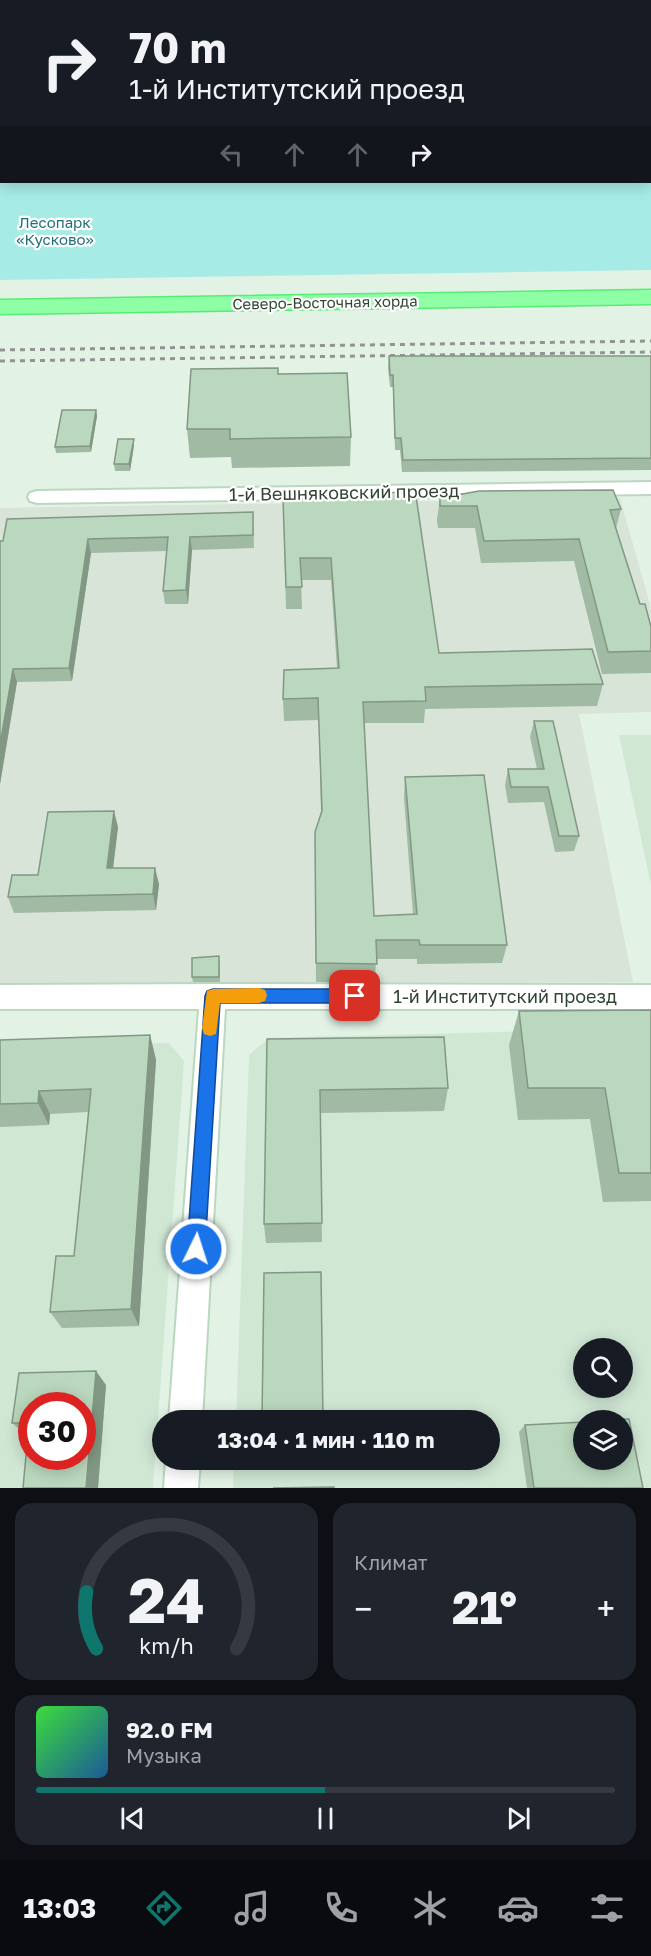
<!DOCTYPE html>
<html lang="ru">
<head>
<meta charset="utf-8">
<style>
  :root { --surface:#171b24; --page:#20242c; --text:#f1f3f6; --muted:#9ea1a6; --line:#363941; --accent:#0f766e }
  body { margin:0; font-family:"Golos Text",sans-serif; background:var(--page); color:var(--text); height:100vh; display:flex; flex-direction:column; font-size:22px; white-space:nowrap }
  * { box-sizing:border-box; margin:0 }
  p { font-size:20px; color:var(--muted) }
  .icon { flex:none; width:33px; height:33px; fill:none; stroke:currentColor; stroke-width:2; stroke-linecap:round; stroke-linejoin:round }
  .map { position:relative; height:1488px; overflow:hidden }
  .drawer { display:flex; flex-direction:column; gap:15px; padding:15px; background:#0d0f14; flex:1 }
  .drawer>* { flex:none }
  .hud { position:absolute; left:0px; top:0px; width:651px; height:183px; box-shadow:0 3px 15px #0003; background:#171b24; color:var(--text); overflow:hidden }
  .buttons { position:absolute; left:573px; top:1338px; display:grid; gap:12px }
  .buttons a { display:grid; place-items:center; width:60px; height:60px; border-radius:50%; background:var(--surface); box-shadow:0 3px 15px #0003; font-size:30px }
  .speed { position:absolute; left:18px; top:1392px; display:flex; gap:12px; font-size:30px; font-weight:700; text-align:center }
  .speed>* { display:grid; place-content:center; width:78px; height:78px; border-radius:50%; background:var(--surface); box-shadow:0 3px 15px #0003; line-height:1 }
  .speed .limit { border:9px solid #d22; background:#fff; color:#111 }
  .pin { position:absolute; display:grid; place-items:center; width:51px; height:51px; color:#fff; margin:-26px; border-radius:12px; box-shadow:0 3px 9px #0006 }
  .me { position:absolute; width:66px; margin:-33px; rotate:4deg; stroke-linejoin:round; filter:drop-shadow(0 0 4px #0008) }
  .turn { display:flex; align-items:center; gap:21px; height:126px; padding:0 30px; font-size:27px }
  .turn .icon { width:78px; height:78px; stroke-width:2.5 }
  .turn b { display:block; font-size:42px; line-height:51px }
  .lanes { display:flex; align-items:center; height:57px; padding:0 30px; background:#0003; justify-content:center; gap:30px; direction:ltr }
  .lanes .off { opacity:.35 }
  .big { font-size:45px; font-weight:700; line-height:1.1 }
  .drawer .widget { flex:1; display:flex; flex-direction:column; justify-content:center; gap:9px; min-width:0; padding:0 21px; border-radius:18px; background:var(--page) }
  .drawer .dial { align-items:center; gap:0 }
  .dial svg { height:156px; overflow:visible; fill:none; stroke:var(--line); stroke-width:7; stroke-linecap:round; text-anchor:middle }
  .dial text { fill:var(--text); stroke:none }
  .song { display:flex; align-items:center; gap:18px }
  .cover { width:72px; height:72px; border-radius:9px; background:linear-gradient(135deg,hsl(120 70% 55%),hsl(210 70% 35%)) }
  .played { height:6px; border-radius:3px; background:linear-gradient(90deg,var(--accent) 50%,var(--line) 50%) }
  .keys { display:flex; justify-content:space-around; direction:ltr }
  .heat { display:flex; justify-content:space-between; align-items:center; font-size:33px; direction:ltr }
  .drawer .tiles { flex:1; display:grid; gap:15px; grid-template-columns:1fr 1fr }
  .widget:last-child { grid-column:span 2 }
  .trip { position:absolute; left:152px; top:1410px; width:348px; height:60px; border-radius:30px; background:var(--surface); box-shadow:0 3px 15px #0003; font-weight:700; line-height:60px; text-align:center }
  .tabs { display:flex; height:96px; justify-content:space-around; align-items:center; background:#090b0e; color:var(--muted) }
  .tabs .icon { width:42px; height:42px }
  .tabs .active { color:var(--accent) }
  .tabs b { font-size:27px; color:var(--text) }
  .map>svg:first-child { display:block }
  .residential { fill:#d0e7d4; fill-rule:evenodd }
  .industrial { fill:#d8e4d8 }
  .green { fill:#a7ebe7; fill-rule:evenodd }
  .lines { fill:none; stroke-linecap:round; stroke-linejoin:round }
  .minor-casing { stroke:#bbd7bf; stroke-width:4 }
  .primary-casing { stroke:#56ed73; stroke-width:3 }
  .minor { fill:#fff; fill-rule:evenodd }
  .primary { fill:#8fffa6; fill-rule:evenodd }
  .rail { stroke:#939393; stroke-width:3; stroke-dasharray:5 5; stroke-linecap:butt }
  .wall { fill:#a0baa3 }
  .shaded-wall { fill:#829784 }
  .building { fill:#bad8bd; stroke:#829784; stroke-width:1.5; fill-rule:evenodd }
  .route { fill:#1a73e8; stroke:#114b97; stroke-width:1.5 }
  .slow { fill:#f59e0b }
  .labels { text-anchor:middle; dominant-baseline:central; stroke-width:4.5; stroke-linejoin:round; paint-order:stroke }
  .far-park-label { font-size:15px; fill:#22707a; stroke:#fff }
  .far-street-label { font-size:15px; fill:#324534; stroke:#fff }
  .street-label { font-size:18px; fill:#324534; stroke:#fff }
</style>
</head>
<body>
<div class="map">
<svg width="651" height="1488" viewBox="0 0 651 1488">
  <rect width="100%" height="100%" fill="#e2f3e5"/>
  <!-- residential -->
  <path class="residential" d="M 619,735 L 651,735 L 651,885 Z
    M 651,1028 L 651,1488 L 233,1488 L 234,1460 L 489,1460 L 489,1420 L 236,1420 L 249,1055 L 269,1038 ZM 584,1348 L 622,1348 L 622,1388 L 584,1388 ZM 584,1420 L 622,1420 L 622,1460 L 584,1460 Z
    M 0,1041 L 169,1043 L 184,1061 L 153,1488 L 0,1488 ZM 32,1406 L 82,1406 L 82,1456 L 32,1456 Z"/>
  <!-- industrial -->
  <path class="industrial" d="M 620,498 L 651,608 L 651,712 L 579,714 L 633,982 L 0,984 L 0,508 Z"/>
  <!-- green -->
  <path class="green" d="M 0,0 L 651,0 L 651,270 L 0,280 ZM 2,2 L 650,2 L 650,182 L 2,182 Z"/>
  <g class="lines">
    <defs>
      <path id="minor" d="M 651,482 L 651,494 L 37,503 L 30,501 L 28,497 L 30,493 L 37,491 Z
        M 213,984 L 651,985 L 651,1009 L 225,1009 L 202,1420 L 169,1420 L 199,1009 L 0,1009 L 0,985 Z
        M 166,1460 L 200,1460 L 198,1488 L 164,1488 Z"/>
      <path id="primary" d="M 651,290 L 651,304 L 0,314 L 0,300 Z"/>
    </defs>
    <!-- minor casing -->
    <use href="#minor" class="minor-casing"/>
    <!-- primary casing -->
    <use href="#primary" class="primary-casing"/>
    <!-- minor -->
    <use href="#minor" class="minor"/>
    <!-- primary -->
    <use href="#primary" class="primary"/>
    <!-- rail -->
    <path class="rail" d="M 0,350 L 651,341
      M 0,361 L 651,352"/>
  </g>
  <!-- wall -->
  <path class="wall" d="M 389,356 L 651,356 L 651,470 L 402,472 L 400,450 L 395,450 L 393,387 L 390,387 L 388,368 Z
    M 278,374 L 351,437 L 350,466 L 232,468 L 231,457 L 190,458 L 187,429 Z
    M 96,410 L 97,416 L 91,452 L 56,453 L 55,447 Z
    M 134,439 L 134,445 L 130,471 L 115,471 L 114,464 Z
    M 405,496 L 439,653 L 603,684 L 597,706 L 425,709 L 424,723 L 364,723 L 374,916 L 413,914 L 404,798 L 405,777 L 507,945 L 502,963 L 417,964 L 417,959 L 376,959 L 375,982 L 316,982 L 315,832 L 321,812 L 319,720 L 284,721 L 283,699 L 337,668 L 331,580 L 301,580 L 302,609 L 286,609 L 283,499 Z
    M 440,498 L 621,509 L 616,528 L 640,604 L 651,627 L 651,673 L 602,674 L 574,561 L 481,563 L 475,528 L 438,528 L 437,520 Z
    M 253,512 L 254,548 L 192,550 L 188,604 L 165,604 L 163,591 L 167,551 L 91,553 L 72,681 L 17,682 L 0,784 L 0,541 Z
    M 534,721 L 579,836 L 574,851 L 555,852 L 544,802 L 508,803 L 505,785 L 508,769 L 537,769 L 530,737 Z
    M 118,827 L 113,868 L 159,884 L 156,910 L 14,913 L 8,897 L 38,875 Z
    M 220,961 L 220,982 L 193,982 L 192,977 Z
    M 651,1010 L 651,1201 L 603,1202 L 590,1119 L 518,1120 L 509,1045 L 519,1011 Z
    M 150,1035 L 156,1060 L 139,1326 L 62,1328 L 50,1312 L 74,1256 L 88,1112 L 50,1114 L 49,1125 L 0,1127 L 0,1040 Z
    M 267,1039 L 448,1088 L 444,1111 L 320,1113 L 322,1242 L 266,1243 L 264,1224 Z
    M 106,1385 L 98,1488 L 23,1488 L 28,1435 L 27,1436 L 12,1423 Z
    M 525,1425 L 643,1488 L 527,1488 L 519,1432 Z"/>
  <!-- shaded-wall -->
  <path class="shaded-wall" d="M 96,410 L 97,416 L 91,452 L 90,446 Z
    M 134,439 L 134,445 L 130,471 L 129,464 Z
    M 190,537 L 192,550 L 188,604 L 186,590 Z
    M 88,539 L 91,553 L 72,681 L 69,668 Z
    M 13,669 L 17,682 L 0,784 L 0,745 Z
    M 114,811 L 118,827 L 111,885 L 107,868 Z
    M 155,868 L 159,884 L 156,910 L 153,894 Z
    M 150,1035 L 156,1060 L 139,1326 L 131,1309 Z
    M 39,1091 L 50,1114 L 49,1125 L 38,1103 Z
    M 96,1371 L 106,1385 L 98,1488 L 86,1488 Z"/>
  <!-- building -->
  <path class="building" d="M 389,356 L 651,356 L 651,458 L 403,460 L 401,438 L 395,438 L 393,375 L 390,375 Z
    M 278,368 L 278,374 L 347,373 L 351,437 L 230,439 L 230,429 L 187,429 L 191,369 Z
    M 62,410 L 96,410 L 90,446 L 55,447 Z
    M 118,439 L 134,439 L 129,464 L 114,464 Z
    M 613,490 L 621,509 L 610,510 L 640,604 L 645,604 L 651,627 L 651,651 L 608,652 L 579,539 L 484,541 L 477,506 L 440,506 L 440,498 L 479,491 Z
    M 405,492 L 405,496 L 416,496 L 439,653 L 592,649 L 603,684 L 425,687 L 426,701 L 363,702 L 374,916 L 417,914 L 405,777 L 484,775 L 507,945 L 420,945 L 419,940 L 376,940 L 377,964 L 316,963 L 315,832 L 322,811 L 318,698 L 283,699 L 284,670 L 339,668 L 331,558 L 300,558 L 302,587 L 286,587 L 283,499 L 384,497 L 384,493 Z
    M 253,512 L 253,535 L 190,537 L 186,590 L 163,591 L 168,537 L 88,539 L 69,668 L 13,669 L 0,745 L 0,541 L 3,541 L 7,519 Z
    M 534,721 L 553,721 L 579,836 L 559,836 L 548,787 L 511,787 L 508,769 L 544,769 Z
    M 114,811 L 107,868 L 155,868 L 153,894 L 8,897 L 12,875 L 38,875 L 48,812 Z
    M 219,956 L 219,977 L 192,977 L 192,958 Z
    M 651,1010 L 651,1173 L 619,1173 L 605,1088 L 528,1088 L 519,1011 Z
    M 150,1035 L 131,1309 L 50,1312 L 56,1256 L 74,1256 L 91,1089 L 39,1091 L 38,1103 L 0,1104 L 0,1040 Z
    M 444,1037 L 448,1088 L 320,1090 L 322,1223 L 264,1224 L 267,1039 Z
    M 321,1272 L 323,1420 L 262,1420 L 264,1273 Z
    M 96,1371 L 86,1488 L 23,1488 L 29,1423 L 12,1423 L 19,1373 ZM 32,1406 L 82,1406 L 82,1456 L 32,1456 Z
    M 629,1419 L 643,1488 L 534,1488 L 525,1425 L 584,1422 L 584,1460 L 622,1460 L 622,1420 L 599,1420 Z
    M 334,1487 L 334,1488 L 273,1488 Z"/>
  <!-- route -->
  <path class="route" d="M 213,989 L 355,989 L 361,991 L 363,996 L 361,1001 L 355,1003 L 220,1003 L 205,1249 L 202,1255 L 196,1258 L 189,1255 L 187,1249 L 205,996 L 207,991 Z"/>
  <!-- slow -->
  <path class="slow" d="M 259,988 L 265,990 L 267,995 L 265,1001 L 259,1003 L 220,1003 L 216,1034 L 210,1036 L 204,1034 L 202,1028 L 207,991 L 213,989 Z"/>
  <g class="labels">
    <!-- far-park labels -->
    <g class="far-park-label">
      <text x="55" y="222">Лесопарк<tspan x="55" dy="17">«Кусково»</tspan></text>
    </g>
    <!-- far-street labels -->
    <g class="far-street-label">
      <text transform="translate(325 302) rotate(-1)">Северо-Восточная хорда</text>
    </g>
    <!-- street labels -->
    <g class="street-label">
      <text transform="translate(344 492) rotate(-1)">1-й Вешняковский проезд</text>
      <text x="505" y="996">1-й Институтский проезд</text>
    </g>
  </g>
</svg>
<div class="buttons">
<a><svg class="icon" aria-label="search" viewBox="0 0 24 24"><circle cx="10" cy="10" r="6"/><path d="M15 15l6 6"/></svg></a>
<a><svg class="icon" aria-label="layers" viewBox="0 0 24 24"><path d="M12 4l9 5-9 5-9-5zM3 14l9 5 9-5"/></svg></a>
</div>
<div class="speed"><div class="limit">30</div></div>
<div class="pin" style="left:355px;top:996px;background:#d93025"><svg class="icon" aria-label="arrive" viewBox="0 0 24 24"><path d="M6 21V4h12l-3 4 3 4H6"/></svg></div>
<svg class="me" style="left:196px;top:1249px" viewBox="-20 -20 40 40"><circle r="17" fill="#1a73e8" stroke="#fff" stroke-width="3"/><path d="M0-11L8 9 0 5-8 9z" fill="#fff"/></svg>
<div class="trip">13:04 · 1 мин · 110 m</div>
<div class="hud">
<div class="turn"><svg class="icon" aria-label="right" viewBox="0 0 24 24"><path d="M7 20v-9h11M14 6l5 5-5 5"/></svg><div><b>70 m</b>1-й Институтский проезд</div></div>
<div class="lanes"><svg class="icon off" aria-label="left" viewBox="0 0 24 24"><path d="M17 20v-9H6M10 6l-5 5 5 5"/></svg><svg class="icon off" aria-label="ahead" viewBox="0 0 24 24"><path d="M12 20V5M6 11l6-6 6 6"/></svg><svg class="icon off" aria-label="ahead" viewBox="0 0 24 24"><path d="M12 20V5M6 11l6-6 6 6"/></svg><svg class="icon" aria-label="right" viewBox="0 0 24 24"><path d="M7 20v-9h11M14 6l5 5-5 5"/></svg></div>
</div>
</div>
<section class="drawer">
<div class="tiles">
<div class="widget dial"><svg viewBox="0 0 100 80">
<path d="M14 69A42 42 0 1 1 86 69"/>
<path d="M14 69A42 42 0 0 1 9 40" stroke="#0f766e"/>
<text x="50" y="56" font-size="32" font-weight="700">24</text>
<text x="50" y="72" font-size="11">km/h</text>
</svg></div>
<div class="widget"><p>Климат</p>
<div class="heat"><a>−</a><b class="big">21°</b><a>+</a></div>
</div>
<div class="widget">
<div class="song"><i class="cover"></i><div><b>92.0 FM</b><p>Музыка</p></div></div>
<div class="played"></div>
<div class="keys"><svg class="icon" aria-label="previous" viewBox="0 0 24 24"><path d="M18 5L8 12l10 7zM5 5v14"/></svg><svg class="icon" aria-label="pause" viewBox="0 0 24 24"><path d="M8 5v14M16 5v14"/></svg><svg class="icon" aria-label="next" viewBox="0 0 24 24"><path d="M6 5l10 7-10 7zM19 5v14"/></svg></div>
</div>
</div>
</section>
<nav class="tabs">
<b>13:03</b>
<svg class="icon active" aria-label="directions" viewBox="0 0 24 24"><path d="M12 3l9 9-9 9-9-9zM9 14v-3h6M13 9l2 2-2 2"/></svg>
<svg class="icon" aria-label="music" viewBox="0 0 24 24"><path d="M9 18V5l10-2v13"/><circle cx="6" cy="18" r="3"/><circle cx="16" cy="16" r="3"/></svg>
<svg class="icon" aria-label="phone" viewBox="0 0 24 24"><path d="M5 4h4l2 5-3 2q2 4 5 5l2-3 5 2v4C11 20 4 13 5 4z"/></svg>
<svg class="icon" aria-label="climate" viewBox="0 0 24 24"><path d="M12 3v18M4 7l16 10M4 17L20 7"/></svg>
<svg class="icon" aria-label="car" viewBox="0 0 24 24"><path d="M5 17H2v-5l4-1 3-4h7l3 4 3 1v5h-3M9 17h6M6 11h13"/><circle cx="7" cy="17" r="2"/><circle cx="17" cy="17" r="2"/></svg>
<svg class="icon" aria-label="filters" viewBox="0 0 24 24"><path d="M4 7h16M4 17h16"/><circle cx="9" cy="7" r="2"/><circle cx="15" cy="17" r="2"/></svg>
</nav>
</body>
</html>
